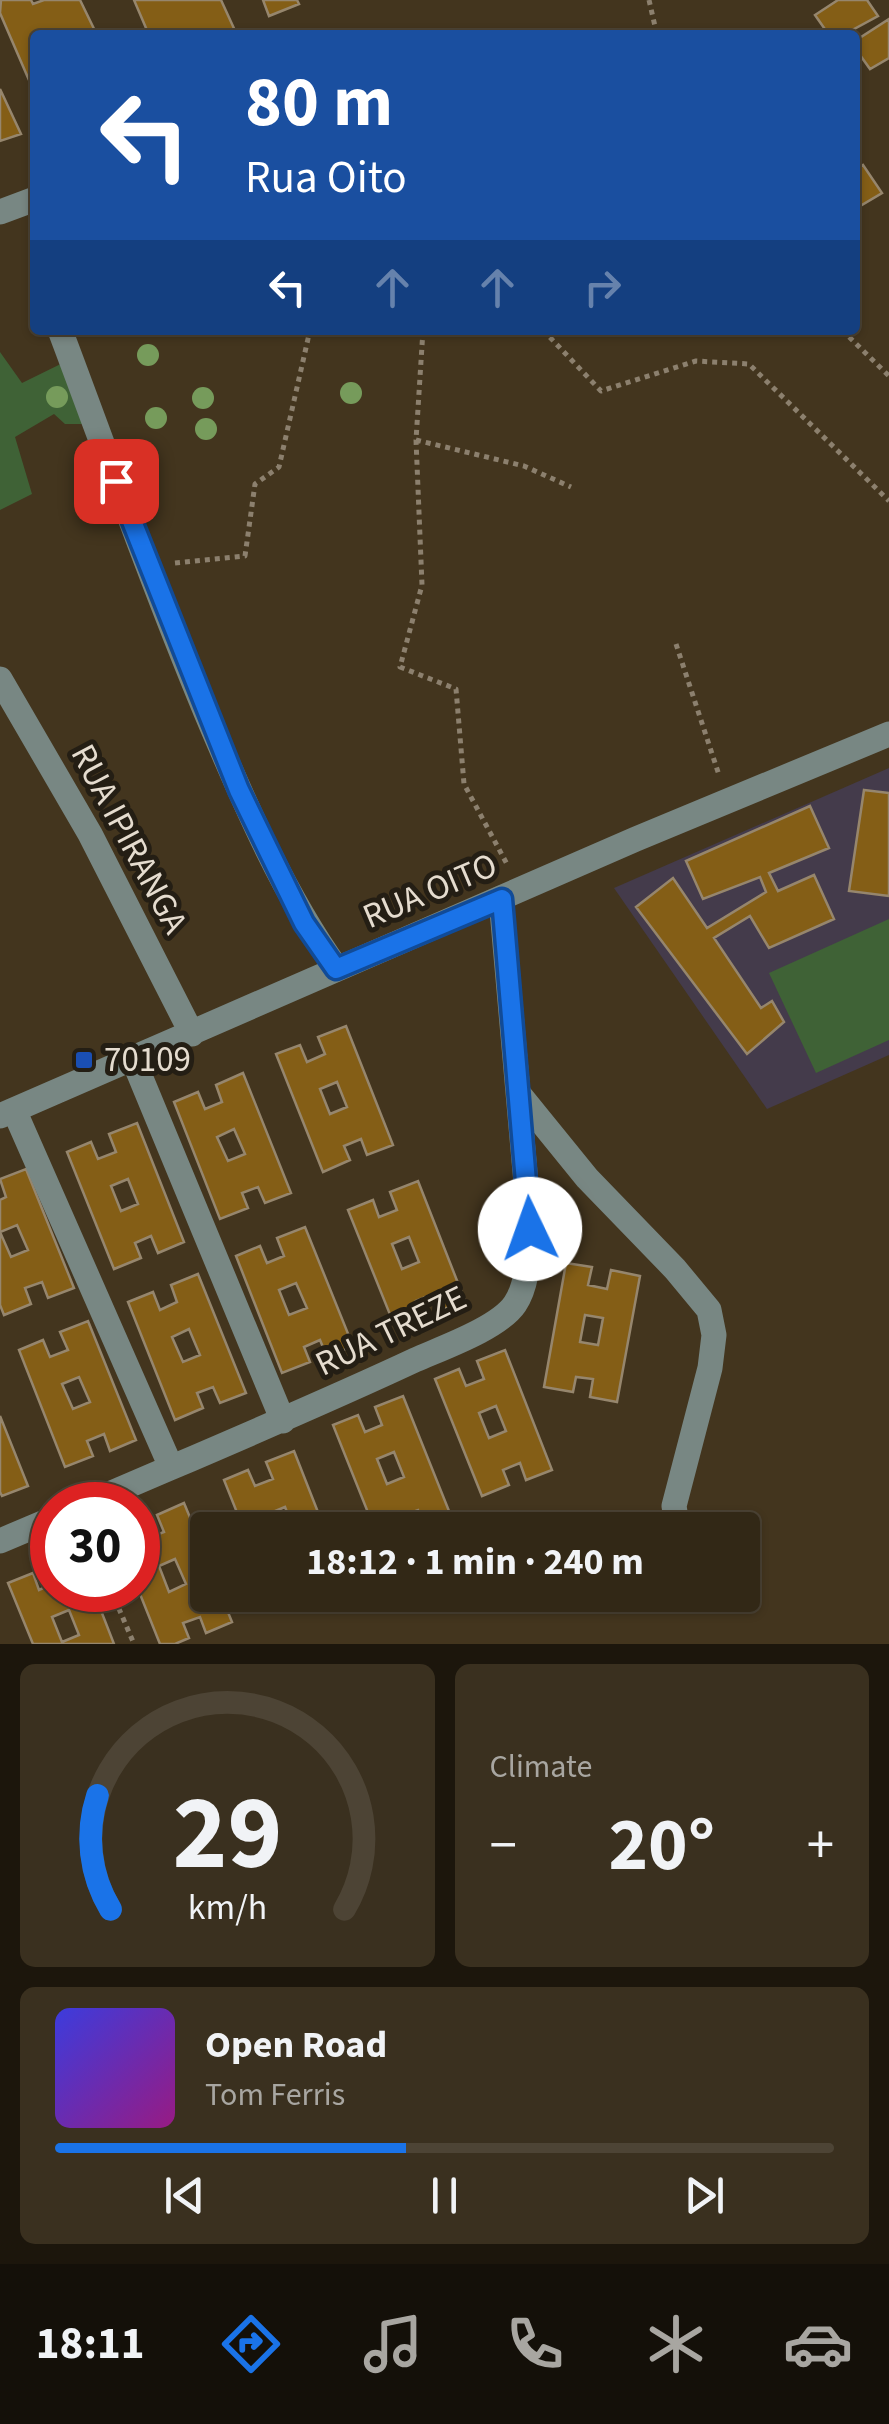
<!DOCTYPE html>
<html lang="en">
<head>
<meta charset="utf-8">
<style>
  :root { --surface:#322816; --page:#3a301f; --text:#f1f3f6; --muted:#a8a6a1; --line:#4d4435; --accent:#1a73e8 }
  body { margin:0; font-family:"Source Sans 3",sans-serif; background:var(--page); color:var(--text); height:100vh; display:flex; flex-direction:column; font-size:38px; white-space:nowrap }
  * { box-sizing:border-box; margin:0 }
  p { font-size:32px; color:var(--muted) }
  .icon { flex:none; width:55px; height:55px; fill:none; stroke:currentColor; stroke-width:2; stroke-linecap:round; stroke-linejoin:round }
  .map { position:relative; height:1644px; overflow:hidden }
  .drawer { display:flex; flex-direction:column; gap:20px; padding:20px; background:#1c160c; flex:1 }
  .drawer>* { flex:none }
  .hud { position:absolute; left:30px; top:30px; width:830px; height:305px; border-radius:10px; box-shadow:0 2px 8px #0004,0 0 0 2px var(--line); background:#1a4fa0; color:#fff; overflow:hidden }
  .speed { position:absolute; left:30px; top:1482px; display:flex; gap:20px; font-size:50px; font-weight:700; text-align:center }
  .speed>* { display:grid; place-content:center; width:130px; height:130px; border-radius:50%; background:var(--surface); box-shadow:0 2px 8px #0004,0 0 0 2px var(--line); line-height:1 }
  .speed .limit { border:15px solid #d22; background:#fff; color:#111 }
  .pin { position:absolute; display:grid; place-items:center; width:85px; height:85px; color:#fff; margin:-42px; border-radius:20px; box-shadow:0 5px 15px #0006 }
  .me { position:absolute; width:110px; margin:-55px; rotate:357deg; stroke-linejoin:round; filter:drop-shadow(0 0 8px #0008) }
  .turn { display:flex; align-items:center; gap:35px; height:210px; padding:0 50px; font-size:45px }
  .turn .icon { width:130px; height:130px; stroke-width:2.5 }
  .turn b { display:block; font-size:70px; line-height:85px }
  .lanes { display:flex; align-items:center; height:95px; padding:0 50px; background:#0003; justify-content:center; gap:50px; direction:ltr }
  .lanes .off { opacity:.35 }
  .big { font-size:75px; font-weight:700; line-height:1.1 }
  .drawer .card { flex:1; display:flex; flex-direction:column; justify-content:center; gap:15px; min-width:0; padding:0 35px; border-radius:15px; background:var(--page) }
  .drawer .dial { align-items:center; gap:0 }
  .dial svg { height:260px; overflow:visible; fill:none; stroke:var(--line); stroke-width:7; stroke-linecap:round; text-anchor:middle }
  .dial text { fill:var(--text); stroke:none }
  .song { display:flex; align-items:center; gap:30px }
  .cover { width:120px; height:120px; border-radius:15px; background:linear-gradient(135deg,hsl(240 70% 55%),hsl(310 70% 35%)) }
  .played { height:10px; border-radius:5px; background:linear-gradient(90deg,var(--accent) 45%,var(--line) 45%) }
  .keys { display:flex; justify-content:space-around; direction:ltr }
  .heat { display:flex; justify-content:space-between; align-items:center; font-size:55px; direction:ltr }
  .drawer .tiles { flex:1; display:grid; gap:20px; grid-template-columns:1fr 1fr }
  .card:last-child { grid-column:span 2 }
  .trip { position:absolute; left:190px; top:1512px; width:570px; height:100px; border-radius:10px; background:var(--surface); box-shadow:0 2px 8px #0004,0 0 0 2px var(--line); font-weight:700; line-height:100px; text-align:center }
  .menu { display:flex; height:160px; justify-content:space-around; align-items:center; background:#141009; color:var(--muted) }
  .menu .icon { width:70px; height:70px }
  .menu .current { color:var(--accent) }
  .menu b { font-size:45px; color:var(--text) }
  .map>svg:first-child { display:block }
  .education { fill:#443b4b }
  .green { fill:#3f6236 }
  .building { fill:#845e16; stroke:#96866d; stroke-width:2.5; fill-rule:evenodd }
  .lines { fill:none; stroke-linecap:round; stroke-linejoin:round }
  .path { stroke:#8c806e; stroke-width:5; stroke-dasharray:5 5; stroke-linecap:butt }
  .minor { stroke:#788783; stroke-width:25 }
  .tree { fill:#769b5b }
  .route-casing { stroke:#114b97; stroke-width:25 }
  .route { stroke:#1a73e8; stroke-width:18 }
  .transit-dot { fill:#1a4fb4; stroke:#241e14; stroke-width:4 }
  .labels { text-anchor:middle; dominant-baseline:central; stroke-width:10; stroke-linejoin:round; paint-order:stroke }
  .street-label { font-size:35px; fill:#e5dccf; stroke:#241e14 }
  .poi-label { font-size:35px; fill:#e5dccf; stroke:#241e14; text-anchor:start }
</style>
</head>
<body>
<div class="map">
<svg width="889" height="1644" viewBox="0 0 889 1644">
  <rect width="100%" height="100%" fill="#43351e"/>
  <!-- education -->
  <path class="education" d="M 889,768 L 889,1055 L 767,1109 L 614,888 Z"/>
  <!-- green -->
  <path class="green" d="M 0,352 L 22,383 L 79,355 L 100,424 L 65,424 L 54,414 L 15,437 L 32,494 L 0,510 Z
    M 889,919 L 889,1040 L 816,1073 L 769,973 Z"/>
  <!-- building -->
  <path class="building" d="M 31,0 L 33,4 L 44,0 L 80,0 L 97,35 L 35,35 L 35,94 L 0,13 L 1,0 Z
    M 134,0 L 221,0 L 237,35 L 149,35 Z
    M 263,0 L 297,0 L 299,4 L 269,16 Z
    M 838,0 L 867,0 L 878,16 L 843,35 L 829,35 L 815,15 Z
    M 889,19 L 889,58 L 870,69 L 855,48 L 855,41 Z
    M 0,89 L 21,134 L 0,141 Z
    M 863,165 L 882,193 L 855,209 L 855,170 Z
    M 864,790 L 889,793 L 889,896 L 849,891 Z
    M 810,806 L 829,848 L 769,873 L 778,891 L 814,875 L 834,919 L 769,948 L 750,916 L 714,938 L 761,1008 L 772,1001 L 784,1022 L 747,1054 L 636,907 L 673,878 L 707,928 L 766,892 L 760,877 L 703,899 L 686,861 Z
    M 346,1026 L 393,1145 L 367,1155 L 361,1139 L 344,1146 L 350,1160 L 323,1172 L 276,1054 L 300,1045 L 307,1062 L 325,1054 L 318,1037 ZM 337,1082 L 347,1107 L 330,1114 L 320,1089 Z
    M 243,1073 L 291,1193 L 265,1203 L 258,1187 L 242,1193 L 248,1208 L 220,1219 L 174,1102 L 198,1092 L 205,1109 L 222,1102 L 216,1085 ZM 234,1129 L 245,1154 L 228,1161 L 217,1137 Z
    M 137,1123 L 184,1242 L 158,1253 L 151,1236 L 135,1243 L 141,1258 L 114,1269 L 67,1152 L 91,1142 L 98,1159 L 116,1152 L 109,1134 ZM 128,1179 L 138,1204 L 121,1211 L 111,1186 Z
    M 26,1169 L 74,1288 L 48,1298 L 42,1282 L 25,1288 L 31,1304 L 4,1315 L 0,1305 L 0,1200 L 6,1197 L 0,1179 ZM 17,1225 L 28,1250 L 11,1257 L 0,1232 Z
    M 418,1181 L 465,1301 L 439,1311 L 433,1294 L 416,1301 L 423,1316 L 395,1327 L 348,1210 L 373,1200 L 379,1217 L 397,1210 L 390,1192 ZM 409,1237 L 419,1262 L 402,1269 L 392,1244 Z
    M 305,1227 L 353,1346 L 327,1357 L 320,1340 L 304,1347 L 310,1362 L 282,1373 L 236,1256 L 260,1246 L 267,1263 L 284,1256 L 277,1238 ZM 296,1283 L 307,1308 L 289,1315 L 279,1290 Z
    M 566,1263 L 592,1267 L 588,1285 L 607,1289 L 611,1270 L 640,1276 L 617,1402 L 590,1397 L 593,1379 L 576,1377 L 573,1392 L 544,1387 ZM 585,1315 L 603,1318 L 598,1345 L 580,1342 Z
    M 198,1274 L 246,1393 L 220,1403 L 213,1387 L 197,1393 L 203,1408 L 175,1420 L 128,1302 L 153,1292 L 160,1310 L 177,1302 L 171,1285 ZM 189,1329 L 200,1355 L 183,1362 L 172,1337 Z
    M 88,1321 L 136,1440 L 110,1451 L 104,1434 L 87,1441 L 93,1456 L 65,1467 L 19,1350 L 43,1340 L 50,1357 L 68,1350 L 60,1332 ZM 79,1377 L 90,1402 L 73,1409 L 62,1384 Z
    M 505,1350 L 552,1470 L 526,1480 L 520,1463 L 503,1470 L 509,1485 L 482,1496 L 435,1379 L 459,1369 L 466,1386 L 484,1379 L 477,1361 ZM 496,1406 L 506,1431 L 489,1438 L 479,1413 Z
    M 403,1396 L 451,1516 L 425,1526 L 418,1510 L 402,1516 L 407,1530 L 375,1530 L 333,1425 L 358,1415 L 365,1432 L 382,1425 L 375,1407 ZM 394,1452 L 404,1477 L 387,1484 L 377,1459 Z
    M 0,1416 L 28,1486 L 2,1496 L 0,1492 Z
    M 294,1451 L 325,1530 L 294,1530 L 285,1507 L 268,1514 L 274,1530 L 244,1530 L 224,1480 L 248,1470 L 255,1486 L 273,1479 L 266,1462 Z
    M 184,1503 L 208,1561 L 208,1595 L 221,1595 L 232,1622 L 206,1633 L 200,1617 L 183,1623 L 189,1638 L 175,1644 L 160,1644 L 138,1589 L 138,1523 L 146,1539 L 164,1532 L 157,1515 ZM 175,1559 L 186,1584 L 169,1592 L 159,1566 Z
    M 33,1573 L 39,1590 L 52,1584 L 52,1590 L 93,1590 L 114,1644 L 33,1644 L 8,1583 ZM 69,1610 L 79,1635 L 62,1642 L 52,1617 Z"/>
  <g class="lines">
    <!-- path -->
    <path class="path" d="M 649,0 L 657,35
      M 423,330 L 416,440 L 422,585 L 400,667 L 456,689 L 464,784 L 508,866
      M 543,330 L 601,391 L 696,361 L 749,364 L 889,501
      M 842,330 L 889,376
      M 416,440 L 524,466 L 571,487
      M 175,563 L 245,556 L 255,484 L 279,467 L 310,330
      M 676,644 L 719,775
      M 111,1590 L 134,1644"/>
    <!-- minor -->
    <path class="minor" d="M 0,212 L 35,199
      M 60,330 C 110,463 157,596 212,727 C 248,811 284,894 337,969
      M 0,679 L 90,834 L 192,1034
      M 133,1059 L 283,1421
      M 518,1093 L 587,1178 L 675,1269 L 709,1310 L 714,1335 L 710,1368 L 674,1506 L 676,1518 L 686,1530
      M 14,1110 L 171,1467
      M 0,1116 L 636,839 L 889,734
      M 84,1505 C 195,1457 306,1411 415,1360 C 442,1348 499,1328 515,1304 C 529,1283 528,1252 530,1229 L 501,899
      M 0,1541 L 52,1519"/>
  </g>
  <!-- trees -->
  <g class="tree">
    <circle cx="148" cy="355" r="11"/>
    <circle cx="351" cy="393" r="11"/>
    <circle cx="57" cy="397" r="11"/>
    <circle cx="203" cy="398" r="11"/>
    <circle cx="156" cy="418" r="11"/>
    <circle cx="206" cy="429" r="11"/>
    <circle cx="140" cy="490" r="11"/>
  </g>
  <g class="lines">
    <defs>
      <path id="route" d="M 116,481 L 239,790 L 304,923 L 336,969 L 502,899 L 530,1229"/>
    </defs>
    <!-- route casing -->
    <use href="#route" class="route-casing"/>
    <!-- route -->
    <use href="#route" class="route"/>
  </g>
  <!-- markers -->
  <rect class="transit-dot" x="74" y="1050" width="20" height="20" rx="5"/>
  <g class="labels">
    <!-- street labels -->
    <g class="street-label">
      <text transform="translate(129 839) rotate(62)">RUA IPIRANGA</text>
      <text transform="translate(430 891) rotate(-23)">RUA OITO</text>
      <text transform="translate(391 1331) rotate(-26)">RUA TREZE</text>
    </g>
    <!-- poi labels -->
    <g class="poi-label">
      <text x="104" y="1060">70109</text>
    </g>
  </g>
</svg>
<div class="speed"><div class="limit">30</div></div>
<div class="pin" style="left:116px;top:481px;background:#d93025"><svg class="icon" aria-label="arrive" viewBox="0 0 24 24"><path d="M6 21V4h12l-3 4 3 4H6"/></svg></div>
<svg class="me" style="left:530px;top:1229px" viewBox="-20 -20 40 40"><circle r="19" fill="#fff"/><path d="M0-13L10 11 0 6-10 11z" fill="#1a73e8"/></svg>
<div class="trip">18:12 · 1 min · 240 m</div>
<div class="hud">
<div class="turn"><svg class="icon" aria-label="left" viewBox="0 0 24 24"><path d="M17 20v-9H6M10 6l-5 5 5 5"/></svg><div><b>80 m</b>Rua Oito</div></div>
<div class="lanes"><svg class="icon" aria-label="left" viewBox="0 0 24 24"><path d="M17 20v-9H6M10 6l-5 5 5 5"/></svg><svg class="icon off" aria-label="ahead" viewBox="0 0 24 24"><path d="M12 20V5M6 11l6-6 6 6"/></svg><svg class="icon off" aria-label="ahead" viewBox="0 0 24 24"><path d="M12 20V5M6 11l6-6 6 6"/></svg><svg class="icon off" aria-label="right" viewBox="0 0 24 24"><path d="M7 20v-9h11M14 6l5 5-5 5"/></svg></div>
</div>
</div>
<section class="drawer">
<div class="tiles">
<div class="card dial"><svg viewBox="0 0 100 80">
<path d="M14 69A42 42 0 1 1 86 69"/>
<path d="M14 69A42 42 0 0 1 10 34" stroke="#1a73e8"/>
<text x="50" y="56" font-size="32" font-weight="700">29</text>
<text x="50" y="72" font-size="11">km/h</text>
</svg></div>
<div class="card"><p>Climate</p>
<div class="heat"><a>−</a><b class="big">20°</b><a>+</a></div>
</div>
<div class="card">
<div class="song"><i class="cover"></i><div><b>Open Road</b><p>Tom Ferris</p></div></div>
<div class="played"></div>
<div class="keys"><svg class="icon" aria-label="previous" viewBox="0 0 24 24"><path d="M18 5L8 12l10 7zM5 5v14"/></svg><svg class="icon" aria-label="pause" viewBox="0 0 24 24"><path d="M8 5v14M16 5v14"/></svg><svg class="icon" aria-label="next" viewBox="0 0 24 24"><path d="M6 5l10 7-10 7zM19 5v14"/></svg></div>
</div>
</div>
</section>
<nav class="menu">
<b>18:11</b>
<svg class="icon current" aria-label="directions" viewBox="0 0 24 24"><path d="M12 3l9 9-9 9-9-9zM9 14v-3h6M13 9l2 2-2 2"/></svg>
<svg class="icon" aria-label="music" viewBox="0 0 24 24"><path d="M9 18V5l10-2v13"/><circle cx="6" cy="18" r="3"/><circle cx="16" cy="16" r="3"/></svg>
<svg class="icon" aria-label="phone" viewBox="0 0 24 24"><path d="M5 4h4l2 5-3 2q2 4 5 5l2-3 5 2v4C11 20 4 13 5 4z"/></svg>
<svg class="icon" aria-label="climate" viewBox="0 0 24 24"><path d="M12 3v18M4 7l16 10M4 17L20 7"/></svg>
<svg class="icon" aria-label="car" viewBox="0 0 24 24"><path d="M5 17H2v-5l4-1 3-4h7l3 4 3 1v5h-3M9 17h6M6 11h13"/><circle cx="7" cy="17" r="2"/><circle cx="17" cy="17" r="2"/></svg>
</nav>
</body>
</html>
